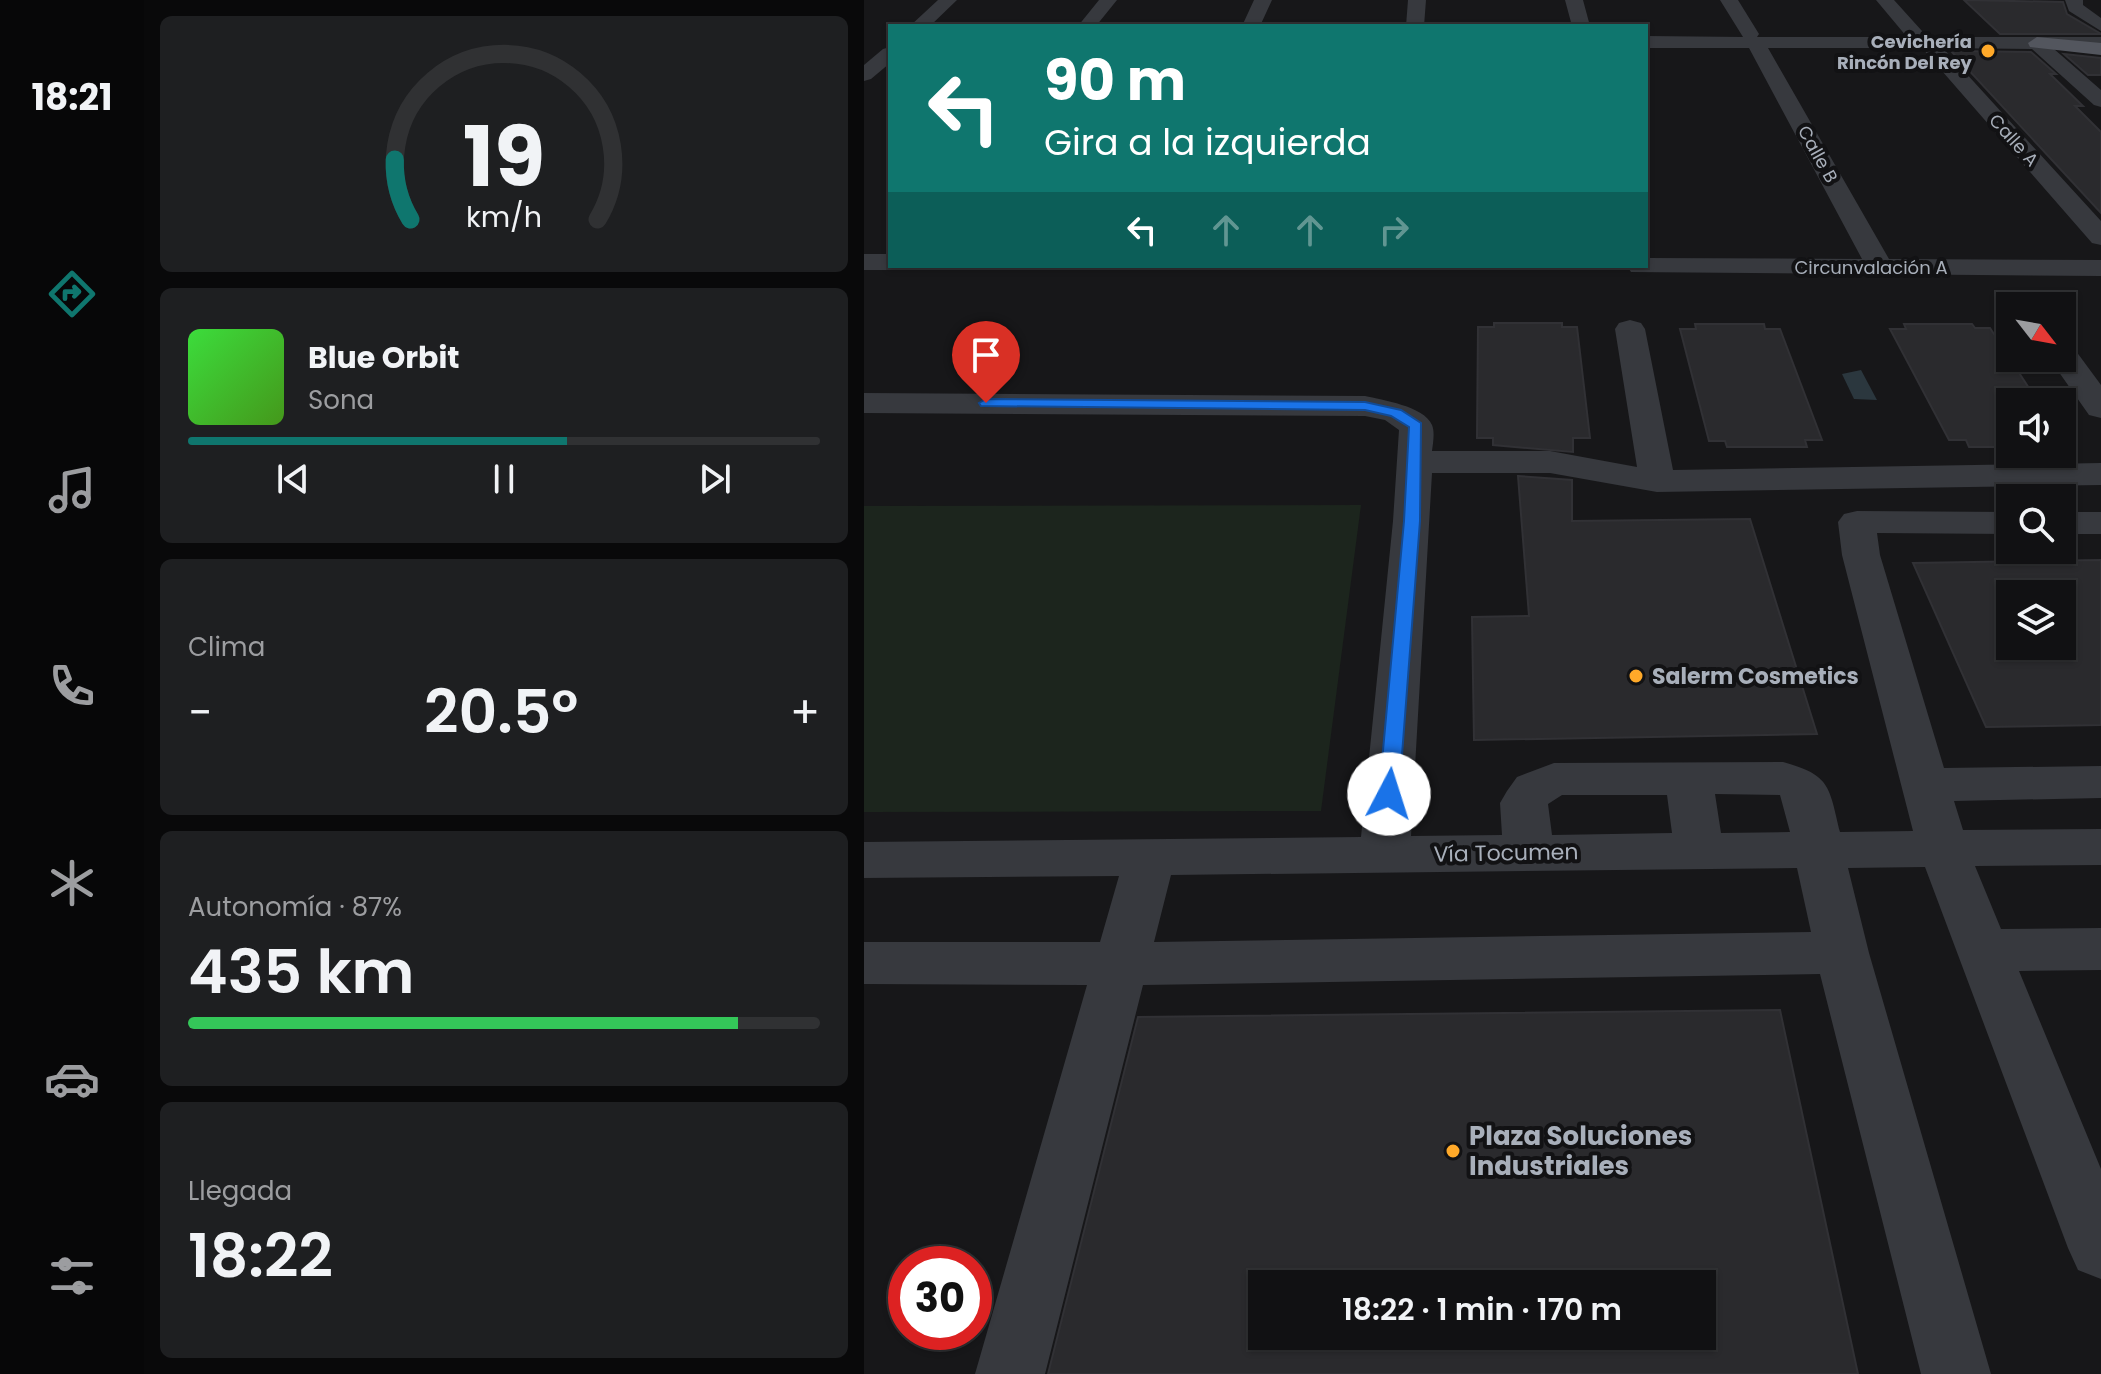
<!DOCTYPE html>
<html lang="es">
<head>
<meta charset="utf-8">
<style>
  :root { --surface:#111113; --page:#1e1f21; --text:#f1f3f6; --muted:#9c9da0; --line:#303133; --accent:#0f766e }
  body { margin:0; font-family:Poppins,sans-serif; background:var(--page); color:var(--text); height:100vh; display:flex; flex-direction:column; font-size:30px; white-space:nowrap }
  * { box-sizing:border-box; margin:0 }
  p { font-size:26px; color:var(--muted) }
  .icon { flex:none; width:44px; height:44px; fill:none; stroke:currentColor; stroke-width:2; stroke-linecap:round; stroke-linejoin:round }
  .map { position:relative; flex:1; overflow:hidden }
  .details { display:flex; flex-direction:column; gap:16px; padding:16px; background:#09090a; width:720px }
  .details>* { flex:none }
  .hud { position:absolute; left:24px; top:24px; width:760px; height:244px; border-radius:0px; box-shadow:0 2px 6px #0004,0 0 0 2px var(--line); background:#0f766e; color:#fff; overflow:hidden }
  .needle { width:52px; rotate:121deg }
  .fabs { position:absolute; left:1132px; top:292px; display:grid; gap:16px }
  .fabs a { display:grid; place-items:center; width:80px; height:80px; border-radius:0px; background:var(--surface); box-shadow:0 2px 6px #0004,0 0 0 2px var(--line); font-size:40px }
  .speed { position:absolute; left:24px; top:1246px; display:flex; gap:16px; font-size:40px; font-weight:700; text-align:center }
  .speed>* { display:grid; place-content:center; width:104px; height:104px; border-radius:50%; background:var(--surface); box-shadow:0 2px 6px #0004,0 0 0 2px var(--line); line-height:1 }
  .speed .limit { border:12px solid #d22; background:#fff; color:#111 }
  .pin { position:absolute; display:grid; place-items:center; width:68px; height:68px; color:#fff; margin:-82px -34px; border-radius:50% 50% 50% 0; rotate:-45deg; box-shadow:0 0 8px #0007 }
  .pin .icon { rotate:45deg }
  .me { position:absolute; width:88px; margin:-44px; rotate:5deg; stroke-linejoin:round; filter:drop-shadow(0 0 6px #0008) }
  .turn { display:flex; align-items:center; gap:28px; height:168px; padding:0 24px; font-size:36px }
  .turn .icon { width:104px; height:104px; stroke-width:2.5 }
  .turn b { display:block; font-size:56px; line-height:68px }
  .lanes { display:flex; align-items:center; height:76px; padding:0 24px; background:#0003; justify-content:center; gap:40px; direction:ltr }
  .lanes .off { opacity:.35 }
  .big { font-size:60px; font-weight:600; line-height:1.1 }
  .details .tile { flex:1; display:flex; flex-direction:column; justify-content:center; gap:12px; min-width:0; padding:0 28px; border-radius:12px; background:var(--page) }
  .details .dial { align-items:center; gap:0 }
  .dial svg { height:208px; overflow:visible; fill:none; stroke:var(--line); stroke-width:7; stroke-linecap:round; text-anchor:middle }
  .dial text { fill:var(--text); stroke:none }
  .song { display:flex; align-items:center; gap:24px }
  .cover { width:96px; height:96px; border-radius:12px; background:linear-gradient(135deg,hsl(120 70% 55%),hsl(100 70% 35%)) }
  .played { height:8px; border-radius:4px; background:linear-gradient(90deg,var(--accent) 60%,var(--line) 60%) }
  .keys { display:flex; justify-content:space-around; direction:ltr }
  .heat { display:flex; justify-content:space-between; align-items:center; font-size:44px; direction:ltr }
  .charge { height:12px; border-radius:6px; background:linear-gradient(90deg,#34c759 87%,var(--line) 0) }
  .trip { position:absolute; left:384px; top:1270px; width:468px; height:80px; border-radius:0px; background:var(--surface); box-shadow:0 2px 6px #0004,0 0 0 2px var(--line); font-weight:600; line-height:80px; text-align:center }
  main { display:flex; flex:1; min-height:0 }
  .tab-bar { display:flex; flex-direction:column; width:144px; justify-content:space-around; align-items:center; background:#070708; color:var(--muted) }
  .tab-bar .icon { width:56px; height:56px }
  .tab-bar .on { color:var(--accent) }
  .tab-bar b { font-size:36px; color:var(--text) }
  .map>svg:first-child { display:block }
  .green { fill:#1c251d }
  .water { fill:#2b373e }
  .building { fill:#2a2a2d; stroke:#313135; stroke-width:2; fill-rule:evenodd }
  .lines { fill:none; stroke-linecap:round; stroke-linejoin:round }
  .minor { fill:#37393e; fill-rule:evenodd }
  .major { fill:#53565e; fill-rule:evenodd }
  .route { fill:#1a73e8; stroke:#114b97; stroke-width:2 }
  .poi-dot { fill:#ffa929; stroke:#121214; stroke-width:3 }
  .labels { text-anchor:middle; dominant-baseline:central; stroke-width:8; stroke-linejoin:round; paint-order:stroke }
  .far-poi-label { font-size:18px; font-weight:bold; fill:#a8afba; stroke:#121214; text-anchor:end }
  .far-street-label { font-size:18px; fill:#a8afba; stroke:#121214 }
  .poi-label { font-size:22px; font-weight:bold; fill:#a8afba; stroke:#121214; text-anchor:start }
  .street-label { font-size:22px; fill:#a8afba; stroke:#121214 }
  .near-poi-label { font-size:26px; font-weight:bold; fill:#a8afba; stroke:#121214; text-anchor:start }
</style>
</head>
<body>
<main>
<nav class="tab-bar">
<b>18:21</b>
<svg class="icon on" aria-label="directions" viewBox="0 0 24 24"><path d="M12 3l9 9-9 9-9-9zM9 14v-3h6M13 9l2 2-2 2"/></svg>
<svg class="icon" aria-label="music" viewBox="0 0 24 24"><path d="M9 18V5l10-2v13"/><circle cx="6" cy="18" r="3"/><circle cx="16" cy="16" r="3"/></svg>
<svg class="icon" aria-label="phone" viewBox="0 0 24 24"><path d="M5 4h4l2 5-3 2q2 4 5 5l2-3 5 2v4C11 20 4 13 5 4z"/></svg>
<svg class="icon" aria-label="climate" viewBox="0 0 24 24"><path d="M12 3v18M4 7l16 10M4 17L20 7"/></svg>
<svg class="icon" aria-label="car" viewBox="0 0 24 24"><path d="M5 17H2v-5l4-1 3-4h7l3 4 3 1v5h-3M9 17h6M6 11h13"/><circle cx="7" cy="17" r="2"/><circle cx="17" cy="17" r="2"/></svg>
<svg class="icon" aria-label="filters" viewBox="0 0 24 24"><path d="M4 7h16M4 17h16"/><circle cx="9" cy="7" r="2"/><circle cx="15" cy="17" r="2"/></svg>
</nav>
<section class="details">
<div class="tile dial"><svg viewBox="0 0 100 80">
<path d="M14 69A42 42 0 1 1 86 69"/>
<path d="M14 69A42 42 0 0 1 8 46" stroke="#0f766e"/>
<text x="50" y="56" font-size="32" font-weight="700">19</text>
<text x="50" y="72" font-size="11">km/h</text>
</svg></div>
<div class="tile">
<div class="song"><i class="cover"></i><div><b>Blue Orbit</b><p>Sona</p></div></div>
<div class="played"></div>
<div class="keys"><svg class="icon" aria-label="previous" viewBox="0 0 24 24"><path d="M18 5L8 12l10 7zM5 5v14"/></svg><svg class="icon" aria-label="pause" viewBox="0 0 24 24"><path d="M8 5v14M16 5v14"/></svg><svg class="icon" aria-label="next" viewBox="0 0 24 24"><path d="M6 5l10 7-10 7zM19 5v14"/></svg></div>
</div>
<div class="tile"><p>Clima</p>
<div class="heat"><a>−</a><b class="big">20.5°</b><a>+</a></div>
</div>
<div class="tile"><p>Autonomía · 87%</p><b class="big">435 km</b><div class="charge"></div></div>
<div class="tile"><p>Llegada</p><b class="big">18:22</b></div>
</section>
<div class="map">
<svg width="1237" height="1374" viewBox="0 0 1237 1374">
  <rect width="100%" height="100%" fill="#171719"/>
  <!-- green -->
  <path class="green" d="M 497,505 L 457,811 L 0,812 L 0,506 Z"/>
  <!-- water -->
  <path class="water" d="M 997,370 L 1013,400 L 990,399 L 978,374 Z"/>
  <!-- building -->
  <path class="building" d="M 1100,0 L 1199,2 L 1203,14 L 1237,34 L 1136,34 Z
    M 1087,51 L 1167,52 L 1192,74 L 1186,74 L 1219,106 L 1211,106 L 1237,132 L 1237,213 Z
    M 1200,54 L 1237,58 L 1237,75 L 1224,75 Z
    M 630,323 L 698,323 L 698,327 L 713,327 L 726,438 L 709,438 L 709,452 L 629,445 L 629,438 L 613,438 L 614,327 L 630,327 Z
    M 831,324 L 900,324 L 901,329 L 916,329 L 958,440 L 941,440 L 943,447 L 863,447 L 861,441 L 845,441 L 816,329 L 832,329 Z
    M 1040,324 L 1108,324 L 1111,328 L 1126,328 L 1174,402 L 1146,402 L 1146,447 L 1105,447 L 1102,440 L 1085,440 L 1026,329 L 1042,329 Z
    M 654,476 L 708,480 L 708,521 L 886,519 L 953,734 L 610,740 L 608,617 L 665,616 Z
    M 1237,560 L 1237,725 L 1122,727 L 1049,563 ZM 1146,594 L 1198,594 L 1198,646 L 1146,646 Z
    M 916,1010 L 994,1374 L 184,1374 L 274,1017 ZM 398,1284 L 838,1284 L 838,1336 L 398,1336 Z"/>
  <g class="lines">
    <!-- minor -->
    <path class="minor" d="M 74,0 L 93,0 L 66,26 L 46,26 Z
      M 235,0 L 253,0 L 232,26 L 214,26 Z
      M 390,0 L 408,0 L 396,26 L 378,26 Z
      M 544,0 L 562,0 L 560,26 L 542,26 Z
      M 701,0 L 719,0 L 726,26 L 708,26 Z
      M 856,0 L 874,0 L 895,34 L 893,37 L 1043,37 L 1012,0 L 1030,0 L 1058,31 L 1059,37 L 1237,37 L 1237,49 L 1190,49 L 1237,90 L 1237,107 L 1230,105 L 1168,49 L 1079,48 L 1237,221 L 1237,245 L 1228,243 L 1058,48 L 904,48 L 1025,259 L 1237,260 L 1237,276 L 767,272 L 763,266 L 782,266 L 782,258 L 998,259 L 885,48 L 782,48 L 782,36 L 879,37 Z
      M 1201,0 L 1219,0 L 1219,5 L 1237,18 L 1237,31 L 1205,11 Z
      M 26,47 L 26,63 L 7,79 L 0,81 L 0,65 L 19,49 Z
      M 0,254 L 26,254 L 26,266 L 37,266 L 26,270 L 0,270 Z
      M 766,320 L 777,323 L 781,329 L 809,470 L 1237,463 L 1237,485 L 793,492 L 686,473 L 568,473 L 547,836 L 638,835 L 636,803 L 643,791 L 653,777 L 690,763 L 919,762 C 967,775 965,787 976,832 L 1049,831 L 978,555 L 974,522 L 980,514 L 993,511 L 1146,512 L 1146,534 L 1013,533 L 1016,555 L 1080,768 L 1237,766 L 1237,798 L 1090,801 L 1099,830 L 1237,829 L 1237,865 L 1111,866 L 1137,929 L 1237,928 L 1237,970 L 1155,971 L 1237,1169 L 1237,1279 L 1214,1270 L 1204,1248 L 1061,867 L 984,868 L 1005,953 L 1127,1374 L 1057,1374 L 956,974 L 279,985 L 181,1374 L 111,1374 L 223,985 L 0,984 L 0,942 L 236,942 L 255,876 L 0,878 L 0,842 L 497,837 L 529,521 L 535,430 L 521,420 L 501,416 L 0,413 L 0,393 L 501,396 C 518,400 560,406 568,425 C 571,432 569,443 568,451 L 686,451 L 773,467 L 751,329 L 755,323 ZM 851,794 L 916,795 L 926,832 L 857,833 ZM 698,795 L 803,795 L 808,833 L 688,835 L 684,804 ZM 933,868 L 947,932 L 290,942 L 307,875 Z
      M 1198,345 L 1209,347 L 1237,385 L 1237,418 L 1225,415 L 1185,358 L 1198,358 Z
      M 1198,512 L 1237,512 L 1237,534 L 1198,534 Z"/>
    <!-- major -->
    <path class="major" d="M 1173,37 L 1237,43 L 1237,55 L 1166,47 L 1164,43 Z"/>
  </g>
  <!-- route -->
  <path class="route" d="M 122,399 L 501,402 L 537,410 L 557,423 L 556,521 L 535,794 L 532,799 L 525,801 L 515,794 L 540,521 L 545,427 L 527,416 L 501,410 L 117,406 L 115,403 Z"/>
  <!-- markers -->
  <g class="poi-dot">
    <circle cx="1124" cy="51" r="8"/>
    <circle cx="772" cy="676" r="8"/>
    <circle cx="589" cy="1151" r="8"/>
  </g>
  <g class="labels">
    <!-- far-poi labels -->
    <g class="far-poi-label">
      <text x="1108" y="41">Cevichería<tspan x="1108" dy="21">Rincón Del Rey</tspan></text>
    </g>
    <!-- far-street labels -->
    <g class="far-street-label">
      <text transform="translate(1150 140) rotate(48)">Calle A</text>
      <text transform="translate(954 154) rotate(61)">Calle B</text>
      <text x="1007" y="267">Circunvalación A</text>
    </g>
    <!-- poi labels -->
    <g class="poi-label">
      <text x="788" y="676">Salerm Cosmetics</text>
    </g>
    <!-- street labels -->
    <g class="street-label">
      <text transform="translate(642 853) rotate(-1)">Vía Tocumen</text>
    </g>
    <!-- near-poi labels -->
    <g class="near-poi-label">
      <text x="605" y="1136">Plaza Soluciones<tspan x="605" dy="30">Industriales</tspan></text>
    </g>
  </g>
</svg>
<div class="fabs">
<a><svg class="needle" viewBox="-14 -14 28 28"><path d="M0-13l5 13h-10z" fill="#e53935"/><path d="M0 13l5-13h-10z" fill="#9c9da0"/></svg></a>
<a><svg class="icon" aria-label="sound" viewBox="0 0 24 24"><path d="M4 9h4l5-4v14l-5-4H4zM17 9q2 3 0 6"/></svg></a>
<a><svg class="icon" aria-label="search" viewBox="0 0 24 24"><circle cx="10" cy="10" r="6"/><path d="M15 15l6 6"/></svg></a>
<a><svg class="icon" aria-label="layers" viewBox="0 0 24 24"><path d="M12 4l9 5-9 5-9-5zM3 14l9 5 9-5"/></svg></a>
</div>
<div class="speed"><div class="limit">30</div></div>
<div class="pin" style="left:122px;top:403px;background:#d93025"><svg class="icon" aria-label="arrive" viewBox="0 0 24 24"><path d="M6 21V4h12l-3 4 3 4H6"/></svg></div>
<svg class="me" style="left:525px;top:794px" viewBox="-20 -20 40 40"><circle r="19" fill="#fff"/><path d="M0-13L10 11 0 6-10 11z" fill="#1a73e8"/></svg>
<div class="trip">18:22 · 1 min · 170 m</div>
<div class="hud">
<div class="turn"><svg class="icon" aria-label="left" viewBox="0 0 24 24"><path d="M17 20v-9H6M10 6l-5 5 5 5"/></svg><div><b>90 m</b>Gira a la izquierda</div></div>
<div class="lanes"><svg class="icon" aria-label="left" viewBox="0 0 24 24"><path d="M17 20v-9H6M10 6l-5 5 5 5"/></svg><svg class="icon off" aria-label="ahead" viewBox="0 0 24 24"><path d="M12 20V5M6 11l6-6 6 6"/></svg><svg class="icon off" aria-label="ahead" viewBox="0 0 24 24"><path d="M12 20V5M6 11l6-6 6 6"/></svg><svg class="icon off" aria-label="right" viewBox="0 0 24 24"><path d="M7 20v-9h11M14 6l5 5-5 5"/></svg></div>
</div>
</div>
</main>
</body>
</html>
